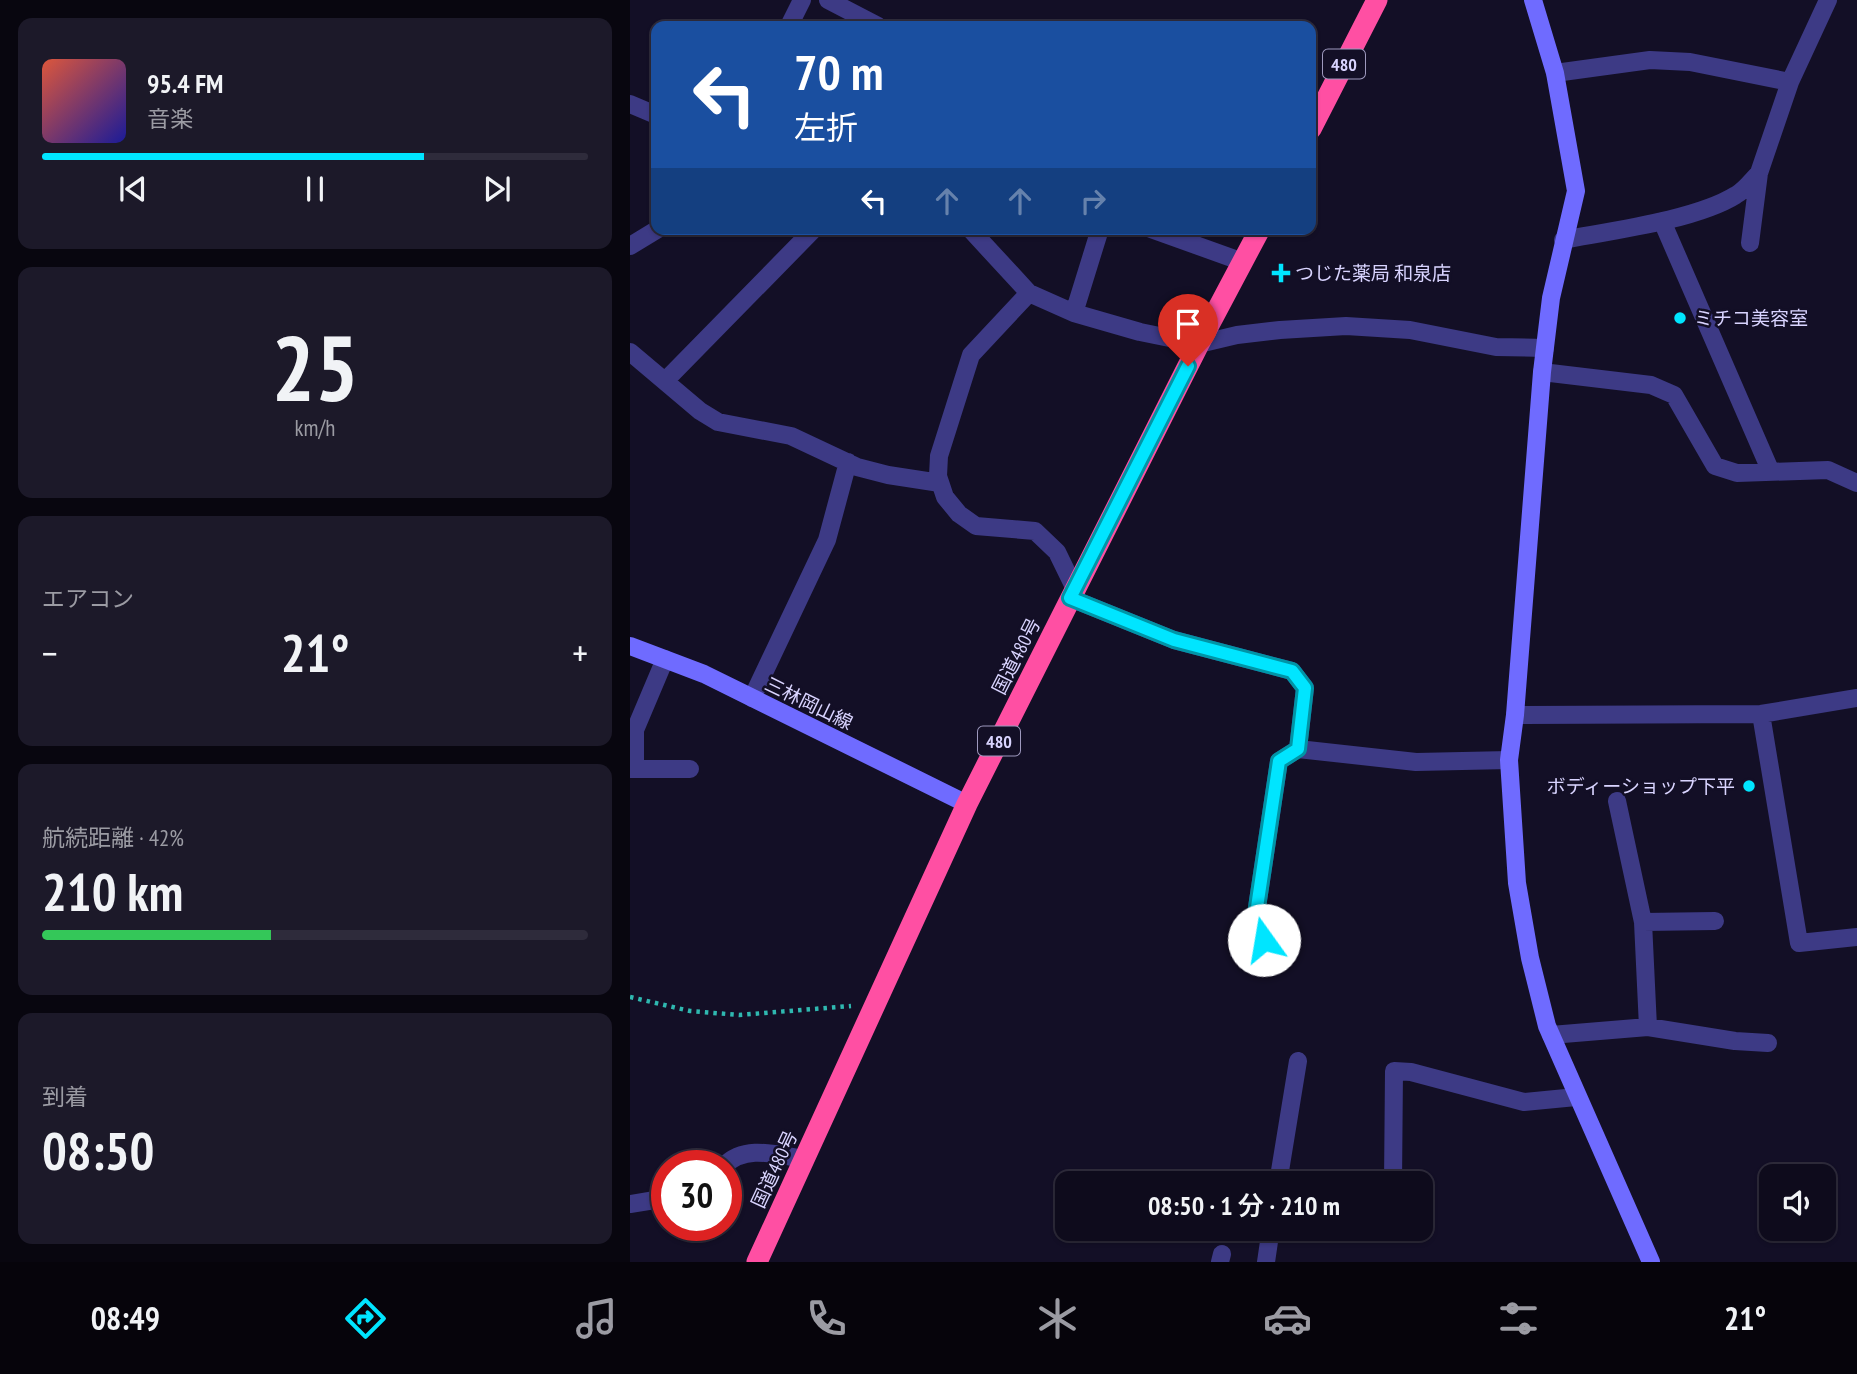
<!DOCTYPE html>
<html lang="ja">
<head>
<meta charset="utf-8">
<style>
  :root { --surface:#0e0b1c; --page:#1c1929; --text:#f1f3f6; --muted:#9b9ba3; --line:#2e2b3b; --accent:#00e5ff }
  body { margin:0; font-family:"PT Sans Narrow","Noto Sans JP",sans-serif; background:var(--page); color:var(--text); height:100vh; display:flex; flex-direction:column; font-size:26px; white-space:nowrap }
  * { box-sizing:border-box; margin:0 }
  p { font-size:23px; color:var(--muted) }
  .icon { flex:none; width:38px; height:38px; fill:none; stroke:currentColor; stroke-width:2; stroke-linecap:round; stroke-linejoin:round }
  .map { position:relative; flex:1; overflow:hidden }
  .details { display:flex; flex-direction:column; gap:18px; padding:18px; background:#08060f; width:630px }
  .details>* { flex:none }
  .guide { position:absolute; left:21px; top:21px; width:665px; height:214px; border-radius:14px; box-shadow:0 2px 5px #0004,0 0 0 2px var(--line); background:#1a4fa0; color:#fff; overflow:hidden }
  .buttons { position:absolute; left:1129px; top:1164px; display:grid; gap:14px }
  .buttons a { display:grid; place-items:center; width:77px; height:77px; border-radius:14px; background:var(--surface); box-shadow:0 2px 5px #0004,0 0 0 2px var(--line); font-size:35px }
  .speed { position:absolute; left:21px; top:1150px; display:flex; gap:14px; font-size:35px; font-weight:700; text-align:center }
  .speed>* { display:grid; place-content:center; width:91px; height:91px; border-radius:50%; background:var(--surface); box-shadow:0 2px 5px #0004,0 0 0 2px var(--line); line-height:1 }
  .speed .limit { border:10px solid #d22; background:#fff; color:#111 }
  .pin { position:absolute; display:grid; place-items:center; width:60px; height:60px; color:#fff; margin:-72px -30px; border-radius:50% 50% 50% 0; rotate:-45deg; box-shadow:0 0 7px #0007 }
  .pin .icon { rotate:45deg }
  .me { position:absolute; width:77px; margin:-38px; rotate:347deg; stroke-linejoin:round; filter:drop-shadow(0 0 5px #0008) }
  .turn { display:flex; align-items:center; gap:24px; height:147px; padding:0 28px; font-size:32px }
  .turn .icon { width:91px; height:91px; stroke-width:2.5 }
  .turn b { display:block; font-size:49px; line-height:60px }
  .lanes { display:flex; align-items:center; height:66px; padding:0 28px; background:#0003; justify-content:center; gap:35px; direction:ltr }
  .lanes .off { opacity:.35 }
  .big { font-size:52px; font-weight:600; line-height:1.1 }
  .details .tile { flex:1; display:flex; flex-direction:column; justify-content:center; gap:10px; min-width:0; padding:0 24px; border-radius:14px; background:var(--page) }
  .details .dial { align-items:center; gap:0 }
  .dial b { font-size:91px; line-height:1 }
  .song { display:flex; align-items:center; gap:21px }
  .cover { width:84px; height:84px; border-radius:10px; background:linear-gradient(135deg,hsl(10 70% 55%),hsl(240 70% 35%)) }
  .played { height:7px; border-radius:4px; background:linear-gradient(90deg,var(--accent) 70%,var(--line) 70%) }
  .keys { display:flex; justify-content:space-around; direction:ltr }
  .heat { display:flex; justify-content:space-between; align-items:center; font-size:38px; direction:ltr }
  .charge { height:10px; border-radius:5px; background:linear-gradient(90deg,#34c759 42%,var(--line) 0) }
  .trip { position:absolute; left:425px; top:1171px; width:378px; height:70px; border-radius:14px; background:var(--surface); box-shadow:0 2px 5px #0004,0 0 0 2px var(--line); font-weight:600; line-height:70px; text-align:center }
  .dock { display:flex; height:112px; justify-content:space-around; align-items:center; background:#06040b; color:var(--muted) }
  .dock .icon { width:49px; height:49px }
  .dock .active { color:var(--accent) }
  .dock b { font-size:32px; color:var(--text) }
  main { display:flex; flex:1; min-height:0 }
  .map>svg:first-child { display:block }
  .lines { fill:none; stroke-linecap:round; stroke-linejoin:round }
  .path { stroke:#2fb8b0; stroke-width:4.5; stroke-dasharray:3.5 5; stroke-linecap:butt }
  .street { stroke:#3d3a85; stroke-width:18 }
  .secondary { stroke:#6f6bff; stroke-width:18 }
  .highway { stroke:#ff4fa3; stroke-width:21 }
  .route-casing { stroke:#0095a6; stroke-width:18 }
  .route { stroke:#00e5ff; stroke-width:12 }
  .poi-dot { fill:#00e5ff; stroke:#130f26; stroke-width:2.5 }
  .labels { text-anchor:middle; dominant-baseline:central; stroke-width:5; stroke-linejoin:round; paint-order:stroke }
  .shield { fill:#130f26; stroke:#9e99be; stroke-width:2 }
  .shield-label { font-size:18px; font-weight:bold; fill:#d9d4ff }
  .poi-label { font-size:19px; fill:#d9d4ff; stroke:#130f26; text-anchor:start }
  .street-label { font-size:19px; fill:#d9d4ff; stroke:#130f26 }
</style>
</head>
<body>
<main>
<section class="details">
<div class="tile">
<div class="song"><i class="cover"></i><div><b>95.4 FM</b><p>音楽</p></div></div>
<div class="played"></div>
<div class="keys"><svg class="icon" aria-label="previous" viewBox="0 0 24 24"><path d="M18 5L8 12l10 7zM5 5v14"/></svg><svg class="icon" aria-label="pause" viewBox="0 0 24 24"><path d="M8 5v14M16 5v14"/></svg><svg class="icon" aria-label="next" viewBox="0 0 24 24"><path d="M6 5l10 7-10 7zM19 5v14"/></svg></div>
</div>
<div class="tile dial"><b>25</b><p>km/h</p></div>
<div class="tile"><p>エアコン</p>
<div class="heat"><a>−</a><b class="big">21°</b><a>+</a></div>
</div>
<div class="tile"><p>航続距離 · 42%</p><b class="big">210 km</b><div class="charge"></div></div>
<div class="tile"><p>到着</p><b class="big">08:50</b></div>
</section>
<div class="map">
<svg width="1227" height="1262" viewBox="0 0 1227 1262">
  <rect width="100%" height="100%" fill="#130f26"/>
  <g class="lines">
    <!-- path -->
    <path class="path" d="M 0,997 L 60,1011 L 109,1015 L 221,1006"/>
    <!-- street -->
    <path class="street" d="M 198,0 L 248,26
      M 159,26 L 172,0
      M 925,73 L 1020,60 L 1060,62 L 1160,82
      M 0,104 L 26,115
      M 1032,221 L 1141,472
      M 340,229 L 399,293 L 444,313 L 510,332 L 569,344 L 607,335 L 650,330 L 716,326 L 780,330 L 866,347 L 915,348
      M 521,229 L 613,262
      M 933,240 C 980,231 1066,220 1106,195 C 1115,190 1122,180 1129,173
      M 1120,243 L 1129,173 L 1160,82 L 1198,0
      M 0,246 L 28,229
      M 399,293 L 341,355 L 309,456 L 308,476 L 315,497 L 329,514 L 346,526 L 405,531 L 427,552 L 445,589
      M 444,313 L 470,229
      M 0,352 L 70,411 L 88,422 L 161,436 L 227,467 L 258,475 L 310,483
      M 912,372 L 1021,385 L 1044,395 L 1085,466 L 1107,473 L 1198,470 L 1227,483
      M 35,381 L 184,229
      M 440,598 L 544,640 L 662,671 L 675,688 L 668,749
      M 122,698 L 197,540 L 218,462
      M 1131,714 L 1169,943 L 1227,937
      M 885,715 L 1131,714 L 1227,698
      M 0,769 L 60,769
      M 5,769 L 5,730 L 35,659
      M 987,801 L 1013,922 L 1018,1027
      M 1013,922 L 1085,921
      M 634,940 L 626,914 L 649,761 L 668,749 L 786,762 L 879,760
      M 921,1035 L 1018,1027 L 1105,1041 L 1138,1043
      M 94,1166 C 115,1144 147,1155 174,1159
      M 648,1183 L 668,1061
      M 763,1183 L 764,1071 L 781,1072 L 894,1102 L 946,1097
      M 0,1204 L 37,1198
      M 590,1262 L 592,1254
      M 636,1262 L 641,1228"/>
    <!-- secondary -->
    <path class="secondary" d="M 903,0 L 925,73 L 946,191 L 921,298 L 912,372 L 885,715 L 879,760 L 887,883 L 900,958 L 917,1026 L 1021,1262
      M 0,646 L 74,674 L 337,804"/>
    <!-- highway -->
    <path class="highway" d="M 681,129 L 747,0
      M 127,1262 L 337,804 L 569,344 L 630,229"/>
  </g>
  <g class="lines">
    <defs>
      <path id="route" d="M 558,366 L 440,598 L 544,640 L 662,671 L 675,688 L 668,749 L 649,761 L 626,914 L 634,940"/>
    </defs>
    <!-- route casing -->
    <use href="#route" class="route-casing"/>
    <!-- route -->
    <use href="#route" class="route"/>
  </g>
  <!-- markers -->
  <g class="poi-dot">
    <path d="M647.5 262.5h7v7h7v7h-7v7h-7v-7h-7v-7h7z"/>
    <circle cx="1050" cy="318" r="7"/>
    <circle cx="1119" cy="786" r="7"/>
  </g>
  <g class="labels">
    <!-- shield labels -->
    <g class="shield">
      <rect x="693" y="49.5" width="42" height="29" rx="5"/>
      <rect x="348" y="726.5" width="42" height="29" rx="5"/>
    </g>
    <g class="shield-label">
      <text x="714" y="64">480</text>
      <text x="369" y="741">480</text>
    </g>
    <!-- poi labels -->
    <g class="poi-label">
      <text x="665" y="273">つじた薬局 和泉店</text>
      <text x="1064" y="318">ミチコ美容室</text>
      <text x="1105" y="786" text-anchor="end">ボディーショップ下平</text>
    </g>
    <!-- street labels -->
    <g class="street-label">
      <text transform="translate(386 656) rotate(-63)">国道480号</text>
      <text transform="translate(179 703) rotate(26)">三林岡山線</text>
      <text transform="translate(144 1169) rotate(-65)">国道480号</text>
    </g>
  </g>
</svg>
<div class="buttons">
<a><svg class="icon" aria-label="sound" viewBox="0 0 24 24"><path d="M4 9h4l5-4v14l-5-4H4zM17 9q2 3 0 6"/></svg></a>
</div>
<div class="speed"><div class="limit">30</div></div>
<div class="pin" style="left:558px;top:366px;background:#d93025"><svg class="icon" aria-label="arrive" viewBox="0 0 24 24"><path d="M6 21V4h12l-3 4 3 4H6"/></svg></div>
<svg class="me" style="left:634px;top:940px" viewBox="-20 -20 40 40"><circle r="19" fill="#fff"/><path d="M0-13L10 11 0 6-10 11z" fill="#00e5ff"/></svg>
<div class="trip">08:50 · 1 分 · 210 m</div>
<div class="guide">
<div class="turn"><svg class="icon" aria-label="left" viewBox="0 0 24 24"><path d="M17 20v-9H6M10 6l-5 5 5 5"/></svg><div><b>70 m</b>左折</div></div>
<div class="lanes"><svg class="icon" aria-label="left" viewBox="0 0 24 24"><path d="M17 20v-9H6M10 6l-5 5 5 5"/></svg><svg class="icon off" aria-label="ahead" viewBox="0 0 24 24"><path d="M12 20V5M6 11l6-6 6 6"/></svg><svg class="icon off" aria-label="ahead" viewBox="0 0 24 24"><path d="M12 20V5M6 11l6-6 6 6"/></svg><svg class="icon off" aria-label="right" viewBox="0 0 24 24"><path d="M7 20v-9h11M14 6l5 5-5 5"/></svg></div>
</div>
</div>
</main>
<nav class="dock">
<b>08:49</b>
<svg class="icon active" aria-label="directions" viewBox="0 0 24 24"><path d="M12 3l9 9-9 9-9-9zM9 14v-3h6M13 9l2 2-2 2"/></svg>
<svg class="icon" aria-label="music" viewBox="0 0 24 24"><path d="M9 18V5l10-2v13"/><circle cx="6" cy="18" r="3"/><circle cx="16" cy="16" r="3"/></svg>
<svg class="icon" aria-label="phone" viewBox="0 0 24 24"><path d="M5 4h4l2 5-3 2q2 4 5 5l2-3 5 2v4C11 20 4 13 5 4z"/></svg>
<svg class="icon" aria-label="climate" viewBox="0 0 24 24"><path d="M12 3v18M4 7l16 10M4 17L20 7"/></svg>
<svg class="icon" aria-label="car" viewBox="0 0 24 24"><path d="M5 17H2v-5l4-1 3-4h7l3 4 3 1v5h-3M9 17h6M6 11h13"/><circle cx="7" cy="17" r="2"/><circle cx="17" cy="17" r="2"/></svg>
<svg class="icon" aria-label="filters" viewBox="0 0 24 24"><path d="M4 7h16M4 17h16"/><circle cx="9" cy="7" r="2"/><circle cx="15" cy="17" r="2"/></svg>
<b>21°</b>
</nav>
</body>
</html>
